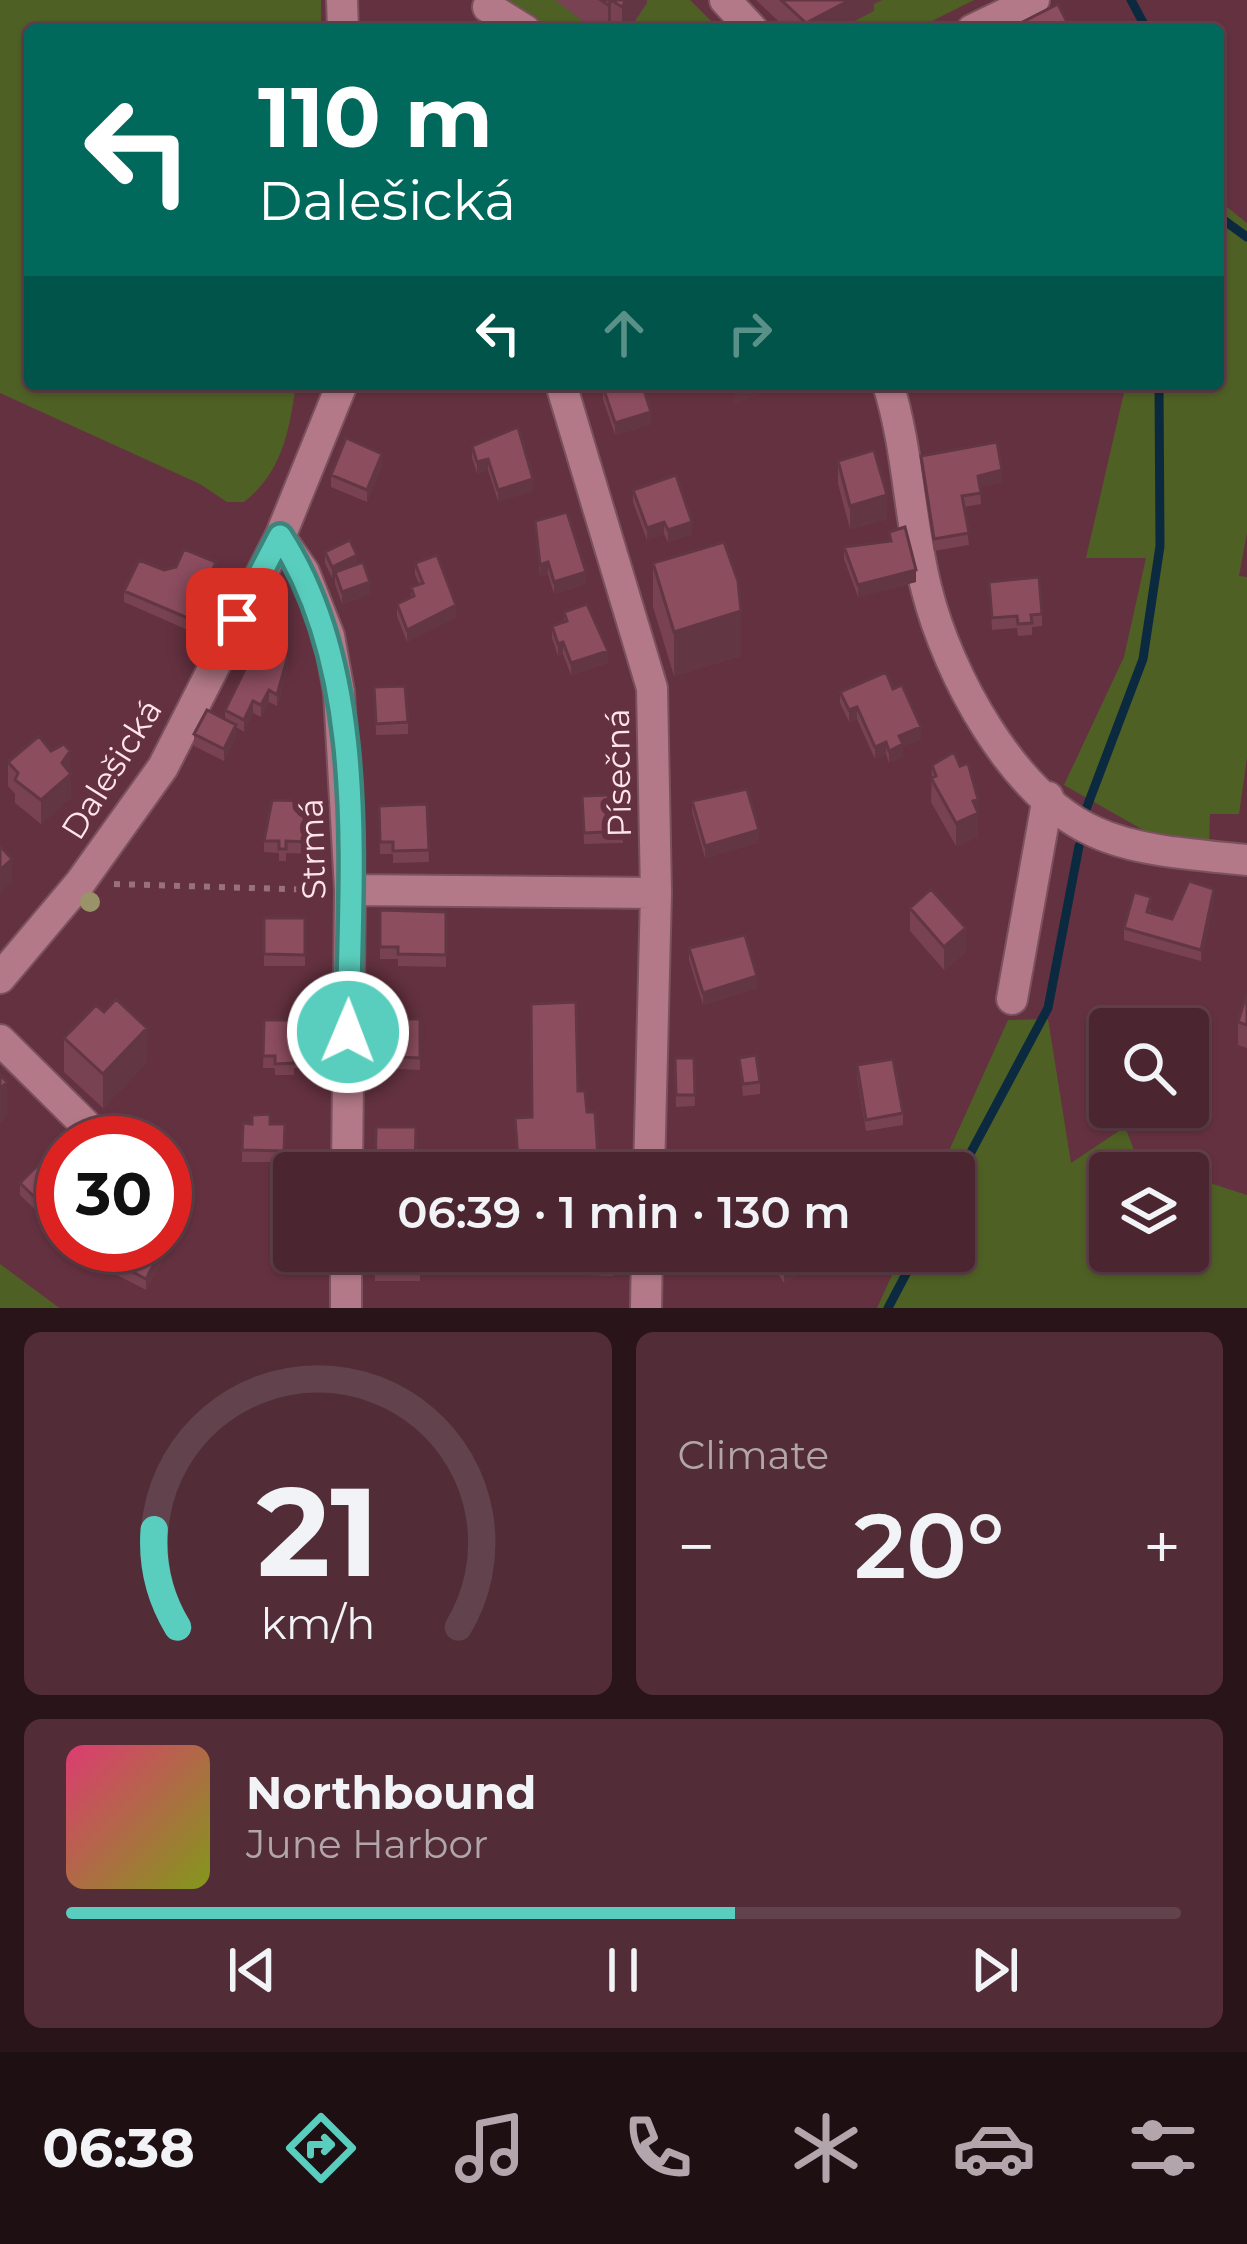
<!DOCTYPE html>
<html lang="en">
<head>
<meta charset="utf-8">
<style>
  :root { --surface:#4b2530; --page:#522d38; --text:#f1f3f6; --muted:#b2a5ab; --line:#62424c; --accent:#5acebe }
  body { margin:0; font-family:Montserrat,sans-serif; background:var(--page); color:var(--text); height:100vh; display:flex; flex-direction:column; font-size:45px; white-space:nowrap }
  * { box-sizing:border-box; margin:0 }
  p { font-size:39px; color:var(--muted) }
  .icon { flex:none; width:66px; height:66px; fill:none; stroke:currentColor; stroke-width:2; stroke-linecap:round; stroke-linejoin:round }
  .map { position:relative; height:1308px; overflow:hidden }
  .sheet { display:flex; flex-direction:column; gap:24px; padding:24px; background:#29141a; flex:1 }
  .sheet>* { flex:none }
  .hud { position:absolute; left:24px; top:24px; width:1200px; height:366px; border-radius:12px; box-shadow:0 3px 9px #0004,0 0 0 3px var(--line); background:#00695c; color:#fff; overflow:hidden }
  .tools { position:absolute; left:1089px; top:1008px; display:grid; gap:24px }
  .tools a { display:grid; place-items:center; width:120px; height:120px; border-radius:12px; background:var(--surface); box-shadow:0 3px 9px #0004,0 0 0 3px var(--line); font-size:60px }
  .speed { position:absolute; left:36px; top:1116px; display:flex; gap:24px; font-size:60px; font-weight:700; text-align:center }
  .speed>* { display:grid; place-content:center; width:156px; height:156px; border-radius:50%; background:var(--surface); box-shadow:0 3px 9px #0004,0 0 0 3px var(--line); line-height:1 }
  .speed .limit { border:18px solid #d22; background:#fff; color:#111 }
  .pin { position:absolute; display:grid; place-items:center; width:102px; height:102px; color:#fff; margin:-51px; border-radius:24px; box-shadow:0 6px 18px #0006 }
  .me { position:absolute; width:132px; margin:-66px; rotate:1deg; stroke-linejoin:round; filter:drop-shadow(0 0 9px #0008) }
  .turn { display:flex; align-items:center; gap:42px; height:252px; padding:0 36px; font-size:54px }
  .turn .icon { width:156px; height:156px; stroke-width:2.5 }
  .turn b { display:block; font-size:84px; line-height:102px }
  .lanes { display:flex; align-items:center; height:114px; padding:0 36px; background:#0003; justify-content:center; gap:60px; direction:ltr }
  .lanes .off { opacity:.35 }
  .big { font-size:90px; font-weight:600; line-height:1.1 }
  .sheet .card { flex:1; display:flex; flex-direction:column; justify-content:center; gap:18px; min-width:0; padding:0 42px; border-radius:18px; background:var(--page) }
  .sheet .dial { align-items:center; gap:0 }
  .dial svg { height:312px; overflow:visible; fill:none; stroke:var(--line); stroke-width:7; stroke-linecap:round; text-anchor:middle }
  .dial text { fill:var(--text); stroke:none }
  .song { display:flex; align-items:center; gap:36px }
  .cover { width:144px; height:144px; border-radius:18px; background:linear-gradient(135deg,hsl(340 70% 55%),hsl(70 70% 35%)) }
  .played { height:12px; border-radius:6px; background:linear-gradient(90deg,var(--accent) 60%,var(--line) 60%) }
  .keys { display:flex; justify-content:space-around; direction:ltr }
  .heat { display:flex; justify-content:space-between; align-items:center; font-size:66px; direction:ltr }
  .sheet .tiles { flex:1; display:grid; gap:24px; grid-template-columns:1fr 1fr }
  .card:last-child { grid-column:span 2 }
  .trip { position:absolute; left:273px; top:1152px; width:702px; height:120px; border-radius:12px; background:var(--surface); box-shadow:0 3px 9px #0004,0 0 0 3px var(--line); font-weight:600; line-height:120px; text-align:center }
  .tab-bar { display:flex; height:192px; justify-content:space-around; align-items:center; background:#1e0f13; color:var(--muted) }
  .tab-bar .icon { width:84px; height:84px }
  .tab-bar .current { color:var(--accent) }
  .tab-bar b { font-size:54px; color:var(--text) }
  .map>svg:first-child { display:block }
  .green { fill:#4f6025 }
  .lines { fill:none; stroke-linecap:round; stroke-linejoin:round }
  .stream { stroke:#0c2a3f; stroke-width:9 }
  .minor-casing { stroke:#7a515d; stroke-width:34 }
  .path { stroke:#9a707c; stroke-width:6; stroke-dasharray:6 9; stroke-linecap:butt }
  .minor { stroke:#b37988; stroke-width:30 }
  .tree { fill:#9a9369 }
  .wall { fill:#784252 }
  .shaded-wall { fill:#623642 }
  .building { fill:#8c4d5f; stroke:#623642; stroke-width:3 }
  .route-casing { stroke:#3a867c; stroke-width:30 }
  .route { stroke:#5acebe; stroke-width:21 }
  .labels { text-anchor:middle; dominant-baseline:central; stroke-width:12; stroke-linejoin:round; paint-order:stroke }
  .street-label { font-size:33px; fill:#ffe5ea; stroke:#643140 }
</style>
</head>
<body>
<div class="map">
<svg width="1247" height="1308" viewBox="0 0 1247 1308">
  <rect width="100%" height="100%" fill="#643140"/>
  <!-- green -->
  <path class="green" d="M 0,0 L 321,0 L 321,30 L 30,30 L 30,384 L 296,384 C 289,431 283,471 244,502 L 227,502 L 200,484 L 0,393 Z
    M 504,0 L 557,0 L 594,30 L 551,30 Z
    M 643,0 L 690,0 L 720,30 L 628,30 L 646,3 Z
    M 763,0 L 974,0 L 914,30 L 795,30 Z
    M 1218,200 L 1247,223 L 1247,533 L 1239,576 L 1247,577 L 1247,758 L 1239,814 L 1210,814 L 1209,846 L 1152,835 L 1064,785 L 1124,657 L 1146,558 L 1086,558 L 1126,384 L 1218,384 Z
    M 1048,1019 L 1071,1163 L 1125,1127 L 1138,1160 L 1177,1173 L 1110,1173 L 1110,1251 L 1188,1251 L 1188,1176 L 1247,1195 L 1247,1308 L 877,1308 L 903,1251 L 954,1251 L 954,1173 L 939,1173 L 1008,1020 Z
    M 0,1264 L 58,1307 L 60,1308 L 0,1308 Z"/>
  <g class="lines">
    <!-- stream -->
    <path class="stream" d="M 1131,0 L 1147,30
      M 1218,216 L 1247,237
      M 1085,812 L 1143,659 L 1160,546 L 1159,384
      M 954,1184 L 1048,1008 L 1079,846
      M 888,1308 L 918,1251"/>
    <defs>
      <path id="minor" d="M 342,0 L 343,30
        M 725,0 L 753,30
        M 488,7 L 525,30
        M 972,30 L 1034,0
        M 561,384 L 652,688 L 656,893 L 649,1173
        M 888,384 C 909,451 909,523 927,591 C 948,674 1012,795 1095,832 C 1138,852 1199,855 1247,860
        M 280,537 L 304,572 L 329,636 L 339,692 L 350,890 L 347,1173
        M 350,890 L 656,893
        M 0,978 L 80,883 L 163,767 L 280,537 L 342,384
        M 1012,999 L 1048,797
        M 0,1040 L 104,1143
        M 346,1308 L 346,1251
        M 646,1308 L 647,1251"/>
    </defs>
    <!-- minor casing -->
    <use href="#minor" class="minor-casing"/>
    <!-- path -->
    <path class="path" d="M 114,884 L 322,890"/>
    <!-- minor -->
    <use href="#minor" class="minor"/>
  </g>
  <!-- trees -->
  <circle class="tree" cx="90" cy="902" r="10"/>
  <!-- wall -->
  <path class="wall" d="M 555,0 L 647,0 L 647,3 L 629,30 L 595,30 Z
    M 756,0 L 882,0 L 874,4 L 874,11 L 837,30 L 788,30 Z
    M 603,387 L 651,424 L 615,435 L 603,399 Z
    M 472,446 L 533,491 L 498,501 L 488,470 L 477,473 L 472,458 Z
    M 921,456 L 1002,482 L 980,487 L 981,504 L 964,507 L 969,545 L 934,551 L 921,467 Z
    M 838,461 L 887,519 L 850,529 L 838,484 Z
    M 382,465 L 367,502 L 331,487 L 331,475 Z
    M 633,490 L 692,534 L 668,542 L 664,534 L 647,540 L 633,502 Z
    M 535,521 L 586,584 L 554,594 L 548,574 L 540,577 Z
    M 889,532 L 916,582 L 858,597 L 844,559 L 844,547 L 889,541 Z
    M 325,552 L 357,564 L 370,594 L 342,604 L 335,584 L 335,577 L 332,578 L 325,563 Z
    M 415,563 L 456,617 L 407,642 L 397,616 L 397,604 L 411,598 L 411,587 L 419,584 L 415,574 Z
    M 653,563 L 741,656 L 674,676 L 653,607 Z
    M 164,570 L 216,574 L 190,631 L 124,602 L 124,591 Z
    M 989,582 L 1042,614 L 1042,626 L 1032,627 L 1032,635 L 1018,636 L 1017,628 L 992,630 Z
    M 564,612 L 608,663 L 571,675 L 563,654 L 558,656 L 552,638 L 552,626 L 564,622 Z
    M 288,668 L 277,706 L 269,702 L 261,717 L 253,713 L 244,732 L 236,727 L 236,736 L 224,761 L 194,746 L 194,734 L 225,719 L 225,710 Z
    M 374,687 L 408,722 L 408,734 L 376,735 Z
    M 893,689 L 921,739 L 903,746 L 903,756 L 889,763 L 886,754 L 875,759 L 857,719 L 849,722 L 840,703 L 840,692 Z
    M 8,762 L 70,772 L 71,797 L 41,824 L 15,803 L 15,794 L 8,786 Z
    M 932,765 L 978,822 L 978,837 L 956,846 L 931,802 Z
    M 621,789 L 623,843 L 584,844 L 582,796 L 608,795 Z
    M 310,801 L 309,854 L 286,853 L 286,861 L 279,861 L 279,853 L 264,852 L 264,841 Z
    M 692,801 L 759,842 L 705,858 L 692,812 Z
    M 427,804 L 429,862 L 393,863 L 393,854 L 380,854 L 379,806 Z
    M 1214,900 L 1201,961 L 1124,940 L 1124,928 L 1151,909 L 1150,913 L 1172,919 Z
    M 910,908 L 966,952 L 944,970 L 910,931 Z
    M 380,910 L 446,912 L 446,967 L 398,966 L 398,959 L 380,959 Z
    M 264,918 L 305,918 L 305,966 L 264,966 Z
    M 689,948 L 757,988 L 703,1005 L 689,960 Z
    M 1247,993 L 1247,1048 L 1238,1045 L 1238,1022 Z
    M 104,1012 L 147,1062 L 103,1108 L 64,1072 L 64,1038 Z
    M 379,1019 L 420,1019 L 420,1070 L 376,1068 Z
    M 264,1020 L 305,1020 L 305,1068 L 294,1068 L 294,1075 L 275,1075 L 275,1068 L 263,1068 Z
    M 675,1058 L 694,1058 L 695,1106 L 676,1107 Z
    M 739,1058 L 760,1082 L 760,1094 L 743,1096 Z
    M 857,1065 L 903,1113 L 903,1125 L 866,1131 L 857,1077 Z
    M 270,1124 L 285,1124 L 284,1162 L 242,1162 L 242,1150 Z
    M 63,1160 L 63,1216 L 53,1227 L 20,1195 L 20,1183 Z
    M 90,1249 L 168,1249 L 146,1290 L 90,1261 Z
    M 375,1251 L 420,1251 L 420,1281 L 375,1281 Z
    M 614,1251 L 613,1276 L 585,1275 L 585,1263 Z
    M 763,1251 L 813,1251 L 813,1264 L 784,1283 Z"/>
  <!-- shaded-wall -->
  <path class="shaded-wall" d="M 611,0 L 611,30 L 608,30 L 608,5 Z
    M 626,0 L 647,0 L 647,3 L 629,30 L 622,30 L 622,7 Z
    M 850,0 L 882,0 L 874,4 L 874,11 L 837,30 L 806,30 L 806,23 Z
    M 760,384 L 760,395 L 734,404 L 734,392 Z
    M 651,412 L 651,424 L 615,435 L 615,423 Z
    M 382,454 L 382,465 L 367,502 L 367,490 Z
    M 488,459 L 488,470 L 477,473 L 477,462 Z
    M 1002,470 L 1002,482 L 978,488 L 978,476 Z
    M 533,479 L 533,491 L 498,501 L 498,490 Z
    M 887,495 L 887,519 L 850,529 L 850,506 Z
    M 664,522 L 664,534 L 647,540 L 647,528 Z
    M 692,522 L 692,534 L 668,542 L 668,530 Z
    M 357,555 L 357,567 L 335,572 L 335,577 L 332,578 L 332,567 Z
    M 216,562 L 216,574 L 190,631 L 190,619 Z
    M 548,562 L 548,574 L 540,577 L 540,565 Z
    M 916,570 L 916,582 L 858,597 L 858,585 Z
    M 586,572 L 586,584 L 554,594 L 554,582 Z
    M 370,582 L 370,594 L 342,604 L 342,592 Z
    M 456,605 L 456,617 L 407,642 L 407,630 Z
    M 741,611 L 741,656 L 674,676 L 674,632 Z
    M 563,642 L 563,654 L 558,656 L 558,644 Z
    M 608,651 L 608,663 L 571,675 L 571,663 Z
    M 288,656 L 288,668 L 277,706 L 277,695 Z
    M 269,690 L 269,702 L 261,717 L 261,705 Z
    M 253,701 L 253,713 L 244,732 L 244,720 Z
    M 857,707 L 857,719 L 849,722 L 849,710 Z
    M 236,725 L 236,736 L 224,761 L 224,749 Z
    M 921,727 L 921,739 L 903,746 L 903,756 L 889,763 L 889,751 L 899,736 Z
    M 886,742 L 886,754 L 875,759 L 875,747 Z
    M 70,751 L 71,797 L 41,824 L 41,800 Z
    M 978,799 L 978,837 L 956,846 L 956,823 L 973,801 Z
    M 759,830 L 759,842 L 705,858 L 705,846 Z
    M 12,859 L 12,882 L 0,893 L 0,870 Z
    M 1214,889 L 1214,900 L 1201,961 L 1201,950 Z
    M 966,928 L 966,952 L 944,970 L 944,947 Z
    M 757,976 L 757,988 L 703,1005 L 703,993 Z
    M 147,1028 L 147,1062 L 103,1108 L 103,1074 Z
    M 7,1082 L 7,1117 L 0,1123 L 0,1089 Z
    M 63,1204 L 63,1216 L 53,1227 L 53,1215 Z
    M 168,1237 L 168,1249 L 146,1290 L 146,1279 Z
    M 784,1251 L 813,1251 L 813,1264 L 784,1283 Z"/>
  <!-- building -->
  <path class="building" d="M 601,0 L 626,0 L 622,7 L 611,0 L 608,5 Z
    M 781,0 L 850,0 L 806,23 Z
    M 1058,4 L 1071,30 L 1007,30 Z
    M 358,26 L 386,27 L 386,30 L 358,30 Z
    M 612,384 L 642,384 L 651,412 L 615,423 L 603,387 Z
    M 731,384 L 758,384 L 734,392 Z
    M 518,427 L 533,479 L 498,490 L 488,459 L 477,462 L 472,446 Z
    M 346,438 L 382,454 L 367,490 L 331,475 Z
    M 997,442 L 1002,470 L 978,476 L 981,493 L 962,496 L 969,533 L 934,539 L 921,456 Z
    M 874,450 L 887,495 L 850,506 L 838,461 Z
    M 676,475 L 692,522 L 668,530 L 664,522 L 647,528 L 633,490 Z
    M 567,512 L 586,572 L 554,582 L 548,562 L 540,565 L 535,521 Z
    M 905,527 L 916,570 L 858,585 L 844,547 L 891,541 L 889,532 Z
    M 350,540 L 357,555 L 332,567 L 325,552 Z
    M 724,542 L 738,581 L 741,611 L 674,632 L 653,563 Z
    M 184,549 L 216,562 L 190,619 L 124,591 L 139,560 L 164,570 L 176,567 Z
    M 437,555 L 456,605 L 407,630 L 397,604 L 414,596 L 411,587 L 423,583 L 415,563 Z
    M 363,562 L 370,582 L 342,592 L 335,572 Z
    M 1039,577 L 1042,614 L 1031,615 L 1032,623 L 1018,624 L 1017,616 L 992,618 L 989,582 Z
    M 587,604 L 608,651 L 571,663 L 563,642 L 558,644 L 552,626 L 567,621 L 564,612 Z
    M 259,641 L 288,656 L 277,695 L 269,690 L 261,705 L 253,701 L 244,720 L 225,710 Z
    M 886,672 L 893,689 L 902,685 L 921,727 L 899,736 L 903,744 L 889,751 L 886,742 L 875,747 L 857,707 L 849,710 L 840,692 Z
    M 405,686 L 408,722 L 376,724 L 374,687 Z
    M 207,710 L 236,725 L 224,749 L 194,734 Z
    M 39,736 L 51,751 L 64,744 L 70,751 L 62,763 L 71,774 L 41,800 L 15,780 L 18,773 L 8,762 Z
    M 954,752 L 960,766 L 968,763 L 978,799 L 973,801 L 978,813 L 956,823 L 931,778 L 936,776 L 932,765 Z
    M 608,789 L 621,789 L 623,831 L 584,833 L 582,796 L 608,795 Z
    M 747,789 L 759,830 L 705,846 L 692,801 Z
    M 272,800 L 310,801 L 309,842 L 286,841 L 286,849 L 279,849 L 279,841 L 264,841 Z
    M 427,804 L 429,850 L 393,851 L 393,842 L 380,842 L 379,806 Z
    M 0,846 L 12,859 L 0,870 Z
    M 1189,881 L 1214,889 L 1201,950 L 1124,928 L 1134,892 L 1151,897 L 1147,912 L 1172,919 Z
    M 931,889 L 966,928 L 944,947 L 910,908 Z
    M 380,910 L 446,912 L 446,955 L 398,954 L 398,947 L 380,947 Z
    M 264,918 L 305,918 L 305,955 L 264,954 Z
    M 745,935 L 757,976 L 703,993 L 689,948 Z
    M 1247,993 L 1247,1025 L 1238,1022 Z
    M 116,999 L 147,1028 L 103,1074 L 64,1038 L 96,1005 L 104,1012 Z
    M 576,1002 L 578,1091 L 585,1091 L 587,1112 L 595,1112 L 599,1173 L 519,1173 L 515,1118 L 532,1117 L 531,1004 Z
    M 379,1019 L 420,1019 L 420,1058 L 376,1056 Z
    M 264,1020 L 305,1020 L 305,1056 L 294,1056 L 294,1063 L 275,1064 L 275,1056 L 263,1056 Z
    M 756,1055 L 760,1082 L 743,1084 L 739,1058 Z
    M 675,1058 L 694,1058 L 695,1095 L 676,1095 Z
    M 893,1059 L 903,1113 L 866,1120 L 857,1065 Z
    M 0,1075 L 7,1082 L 0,1089 Z
    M 270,1114 L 270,1124 L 285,1124 L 284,1151 L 242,1150 L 243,1123 L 252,1124 L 252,1115 Z
    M 376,1127 L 416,1127 L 415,1172 L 375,1171 Z
    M 53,1150 L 63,1160 L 63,1204 L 53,1215 L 20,1183 Z
    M 92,1245 L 164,1245 L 146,1279 L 90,1249 Z
    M 585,1251 L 613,1251 L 613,1264 L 585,1263 Z"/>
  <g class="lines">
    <defs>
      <path id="route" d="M 237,619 L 280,536 C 370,675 350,872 348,1032"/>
    </defs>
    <!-- route casing -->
    <use href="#route" class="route-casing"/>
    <!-- route -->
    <use href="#route" class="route"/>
  </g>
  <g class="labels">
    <!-- street labels -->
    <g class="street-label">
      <text transform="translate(111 769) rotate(-58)">Dalešická</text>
      <text transform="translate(618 773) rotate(-91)">Písečná</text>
      <text transform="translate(312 849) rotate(-92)">Strmá</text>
    </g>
  </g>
</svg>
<div class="tools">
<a><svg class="icon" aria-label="search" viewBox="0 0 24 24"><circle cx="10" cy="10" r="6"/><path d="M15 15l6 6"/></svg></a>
<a><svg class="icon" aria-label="layers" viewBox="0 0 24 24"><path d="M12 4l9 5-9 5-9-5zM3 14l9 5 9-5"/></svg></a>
</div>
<div class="speed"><div class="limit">30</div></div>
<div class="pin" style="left:237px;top:619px;background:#d93025"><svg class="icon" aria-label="arrive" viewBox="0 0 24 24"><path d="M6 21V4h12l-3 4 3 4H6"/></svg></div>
<svg class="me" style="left:348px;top:1032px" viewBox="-20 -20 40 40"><circle r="17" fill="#5acebe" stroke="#fff" stroke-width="3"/><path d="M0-11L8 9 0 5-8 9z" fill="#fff"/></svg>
<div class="trip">06:39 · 1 min · 130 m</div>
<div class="hud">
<div class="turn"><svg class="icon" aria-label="left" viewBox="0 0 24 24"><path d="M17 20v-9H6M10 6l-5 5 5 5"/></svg><div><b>110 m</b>Dalešická</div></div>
<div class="lanes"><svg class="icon" aria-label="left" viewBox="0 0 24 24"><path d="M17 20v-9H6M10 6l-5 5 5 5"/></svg><svg class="icon off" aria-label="ahead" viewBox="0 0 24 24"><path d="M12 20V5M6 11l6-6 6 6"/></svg><svg class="icon off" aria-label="right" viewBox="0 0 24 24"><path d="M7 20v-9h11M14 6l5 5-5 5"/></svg></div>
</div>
</div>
<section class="sheet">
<div class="tiles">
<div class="card dial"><svg viewBox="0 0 100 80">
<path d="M14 69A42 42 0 1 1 86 69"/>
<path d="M14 69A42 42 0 0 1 8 44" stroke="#5acebe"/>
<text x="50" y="56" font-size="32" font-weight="700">21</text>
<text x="50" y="72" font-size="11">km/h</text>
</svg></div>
<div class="card"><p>Climate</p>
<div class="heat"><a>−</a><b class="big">20°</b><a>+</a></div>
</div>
<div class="card">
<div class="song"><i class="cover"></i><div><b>Northbound</b><p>June Harbor</p></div></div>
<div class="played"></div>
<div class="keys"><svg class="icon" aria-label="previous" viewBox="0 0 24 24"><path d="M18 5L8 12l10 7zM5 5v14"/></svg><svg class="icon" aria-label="pause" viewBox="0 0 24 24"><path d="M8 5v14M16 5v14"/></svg><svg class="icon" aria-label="next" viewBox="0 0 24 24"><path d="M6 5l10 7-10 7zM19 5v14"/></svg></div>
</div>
</div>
</section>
<nav class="tab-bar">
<b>06:38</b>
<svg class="icon current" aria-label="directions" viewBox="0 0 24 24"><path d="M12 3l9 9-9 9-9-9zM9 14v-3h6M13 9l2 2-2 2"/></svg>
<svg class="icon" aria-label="music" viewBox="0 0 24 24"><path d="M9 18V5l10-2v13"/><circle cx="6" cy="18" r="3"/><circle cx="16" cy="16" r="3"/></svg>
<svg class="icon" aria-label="phone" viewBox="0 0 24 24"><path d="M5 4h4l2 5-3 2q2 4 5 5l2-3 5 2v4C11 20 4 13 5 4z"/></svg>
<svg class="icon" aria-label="climate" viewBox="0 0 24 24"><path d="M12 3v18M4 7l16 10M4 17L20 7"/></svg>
<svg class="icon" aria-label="car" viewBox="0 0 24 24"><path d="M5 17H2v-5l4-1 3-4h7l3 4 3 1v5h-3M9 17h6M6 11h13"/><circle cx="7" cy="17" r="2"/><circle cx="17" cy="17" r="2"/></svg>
<svg class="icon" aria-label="filters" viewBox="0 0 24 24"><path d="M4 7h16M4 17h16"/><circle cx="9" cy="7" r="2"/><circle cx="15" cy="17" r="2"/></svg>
</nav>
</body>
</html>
